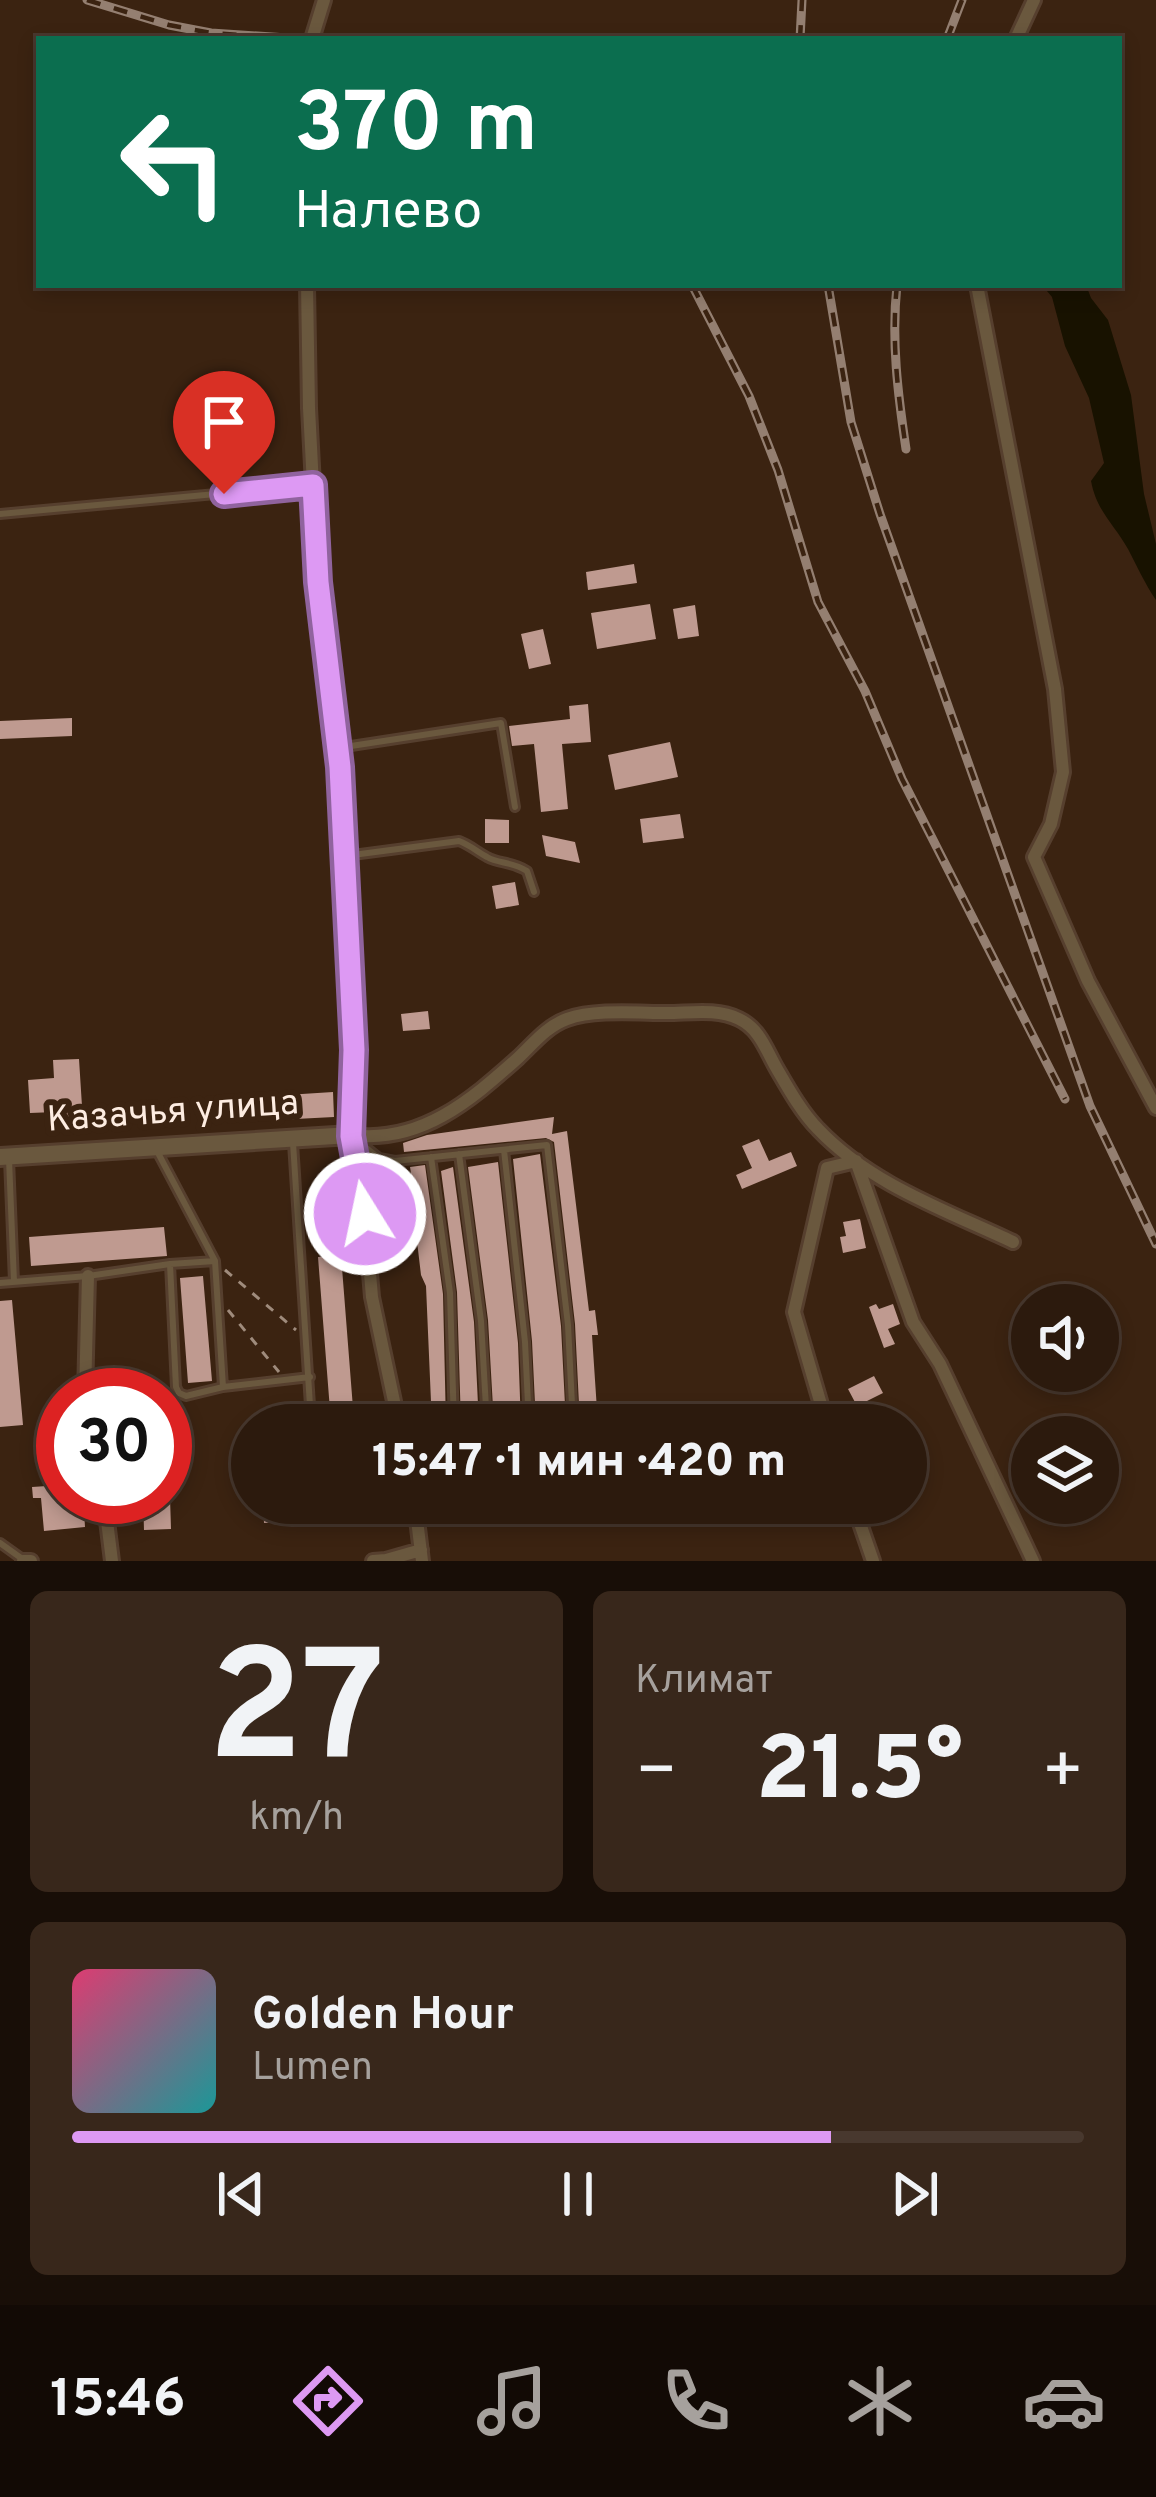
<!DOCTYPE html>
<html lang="ru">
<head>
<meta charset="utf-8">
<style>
  :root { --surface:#2c1a0d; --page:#38271b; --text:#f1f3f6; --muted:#a6a19d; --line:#48382e; --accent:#dd99f3 }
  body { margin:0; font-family:Overpass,sans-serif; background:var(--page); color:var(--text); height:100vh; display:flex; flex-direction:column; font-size:45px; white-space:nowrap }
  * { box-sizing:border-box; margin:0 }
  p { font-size:39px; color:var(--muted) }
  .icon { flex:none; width:66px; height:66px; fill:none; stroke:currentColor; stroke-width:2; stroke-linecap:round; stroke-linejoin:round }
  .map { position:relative; height:1561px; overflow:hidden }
  .panel { display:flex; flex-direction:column; gap:30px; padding:30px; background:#180e07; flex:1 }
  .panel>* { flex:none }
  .hud { position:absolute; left:36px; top:36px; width:1086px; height:252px; border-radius:0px; box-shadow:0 6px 18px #0003,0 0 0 3px var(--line); background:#0b6e4f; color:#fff; overflow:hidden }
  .tools { position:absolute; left:1011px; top:1284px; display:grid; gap:24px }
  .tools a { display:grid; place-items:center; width:108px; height:108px; border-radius:50%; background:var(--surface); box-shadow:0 6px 18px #0003,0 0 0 3px var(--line); font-size:60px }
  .speed { position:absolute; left:36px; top:1368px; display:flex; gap:24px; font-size:60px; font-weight:700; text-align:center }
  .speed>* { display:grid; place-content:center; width:156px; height:156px; border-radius:50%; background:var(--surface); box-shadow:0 6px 18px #0003,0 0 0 3px var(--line); line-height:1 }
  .speed .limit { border:18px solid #d22; background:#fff; color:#111 }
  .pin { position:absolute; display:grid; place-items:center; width:102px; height:102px; color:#fff; margin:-123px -51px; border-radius:50% 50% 50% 0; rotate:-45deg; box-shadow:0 0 12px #0007 }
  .pin .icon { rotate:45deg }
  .me { position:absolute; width:132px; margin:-66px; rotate:350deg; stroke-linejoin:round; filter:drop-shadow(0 0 9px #0008) }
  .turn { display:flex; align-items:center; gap:42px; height:252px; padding:0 60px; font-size:54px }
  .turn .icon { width:156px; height:156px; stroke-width:2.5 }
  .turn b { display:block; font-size:84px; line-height:102px }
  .big { font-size:90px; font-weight:800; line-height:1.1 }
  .panel .tile { flex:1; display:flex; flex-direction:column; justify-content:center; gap:18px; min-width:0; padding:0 42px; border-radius:18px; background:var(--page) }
  .panel .dial { align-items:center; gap:0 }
  .dial b { font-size:156px; line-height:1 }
  .song { display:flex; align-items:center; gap:36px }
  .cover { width:144px; height:144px; border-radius:18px; background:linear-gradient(135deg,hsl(340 70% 55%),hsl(180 70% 35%)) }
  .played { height:12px; border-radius:6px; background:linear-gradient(90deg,var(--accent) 75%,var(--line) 75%) }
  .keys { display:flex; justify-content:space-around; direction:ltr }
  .heat { display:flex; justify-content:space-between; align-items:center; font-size:66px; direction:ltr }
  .panel .tiles { flex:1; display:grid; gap:30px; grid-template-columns:1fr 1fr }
  .tile:last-child { grid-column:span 2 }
  .trip { position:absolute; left:231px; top:1404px; width:696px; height:120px; border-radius:60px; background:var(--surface); box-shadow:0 6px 18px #0003,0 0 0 3px var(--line); font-weight:800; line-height:120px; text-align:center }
  .tabs { display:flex; height:192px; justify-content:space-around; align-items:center; background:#120a05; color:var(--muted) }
  .tabs .icon { width:84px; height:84px }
  .tabs .selected { color:var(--accent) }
  .tabs b { font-size:54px; color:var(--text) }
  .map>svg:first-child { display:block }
  .water { fill:#181200 }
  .building { fill:#bf9a90 }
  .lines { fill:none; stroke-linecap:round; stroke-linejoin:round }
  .service-casing { stroke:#563f2e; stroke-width:12 }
  .minor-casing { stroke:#563f2e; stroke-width:18 }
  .tertiary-casing { stroke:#563f2e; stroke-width:22 }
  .path { stroke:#9f8b7c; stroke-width:3; stroke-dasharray:9 9; stroke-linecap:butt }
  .service { stroke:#6a583e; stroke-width:6 }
  .minor { stroke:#6a583e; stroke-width:12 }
  .tertiary { stroke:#6a583e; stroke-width:16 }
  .rail-casing { stroke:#947f71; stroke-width:9 }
  .rail { stroke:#3b2311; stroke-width:4.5; stroke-dasharray:14; stroke-linecap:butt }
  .route-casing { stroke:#90639e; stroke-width:30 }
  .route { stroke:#dd99f3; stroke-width:21 }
  .labels { text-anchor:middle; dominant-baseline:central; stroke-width:12; stroke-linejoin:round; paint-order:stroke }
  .street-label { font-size:36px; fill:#fdece1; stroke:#3b2311 }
</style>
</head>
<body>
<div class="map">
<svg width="1156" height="1561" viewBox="0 0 1156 1561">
  <rect width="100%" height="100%" fill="#3b2311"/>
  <!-- water -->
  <path class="water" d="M 1042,285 L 1086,285 L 1091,298 L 1108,320 L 1131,395 L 1144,494 L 1156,544 L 1156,600 C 1145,584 1137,566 1128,549 C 1114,524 1097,512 1091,481 L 1104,463 L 1089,398 L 1065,346 L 1052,297 Z"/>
  <!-- building -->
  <path class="building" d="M 634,564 L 637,583 L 588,590 L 586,572 Z
    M 650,604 L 656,639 L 597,649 L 591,613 Z
    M 695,605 L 699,636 L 678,639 L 673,609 Z
    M 543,629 L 551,664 L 529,669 L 521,634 Z
    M 588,704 L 591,742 L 562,744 L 568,809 L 541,812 L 534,744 L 512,746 L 509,726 L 570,719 L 569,706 Z
    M 72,718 L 72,736 L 0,739 L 0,721 Z
    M 670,742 L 678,777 L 615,790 L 608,755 Z
    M 680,814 L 684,838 L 643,843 L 640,819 Z
    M 485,819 L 509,820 L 509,843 L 485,843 Z
    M 542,835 L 575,842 L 580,863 L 546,856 Z
    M 515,882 L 519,905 L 496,909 L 492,886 Z
    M 428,1011 L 430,1029 L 403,1031 L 401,1014 Z
    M 79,1059 L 83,1122 L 56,1123 L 55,1112 L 30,1113 L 28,1080 L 54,1078 L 53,1060 Z
    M 333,1092 L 334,1117 L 257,1121 L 255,1097 Z
    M 554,1117 L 552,1134 L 567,1131 L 589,1311 L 595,1310 L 598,1335 L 592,1335 L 598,1425 L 580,1425 L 575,1324 L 554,1142 L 546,1138 L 404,1152 L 403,1143 L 427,1135 Z
    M 759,1139 L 769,1161 L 791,1152 L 797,1166 L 742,1189 L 736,1175 L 752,1168 L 742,1146 Z
    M 540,1154 L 561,1326 L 566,1425 L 536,1425 L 532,1341 L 513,1159 Z
    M 498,1162 L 518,1343 L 521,1425 L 494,1425 L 488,1320 L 468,1167 Z
    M 425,1165 L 443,1294 L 446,1425 L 432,1425 L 426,1286 L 421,1275 L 414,1216 L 417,1210 L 410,1167 Z
    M 453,1167 L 474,1322 L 479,1425 L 461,1425 L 457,1292 L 441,1171 Z
    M 860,1219 L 866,1248 L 843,1253 L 840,1237 L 846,1236 L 843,1222 Z
    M 164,1227 L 167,1256 L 31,1266 L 29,1237 Z
    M 341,1255 L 353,1408 L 330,1410 L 318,1257 Z
    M 203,1276 L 212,1381 L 188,1383 L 180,1278 Z
    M 12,1300 L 23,1425 L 0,1427 L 0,1301 Z
    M 876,1304 L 879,1309 L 893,1304 L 900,1324 L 888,1329 L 895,1344 L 884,1348 L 869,1307 Z
    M 874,1376 L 883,1393 L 857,1406 L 848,1389 Z
    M 63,1455 L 63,1497 L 73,1497 L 74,1510 L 84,1510 L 85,1527 L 44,1531 L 41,1498 L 33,1498 L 32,1487 L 47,1486 L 44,1457 Z
    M 143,1497 L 170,1497 L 171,1529 L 144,1530 Z
    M 263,1503 L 292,1503 L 293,1522 L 264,1523 Z"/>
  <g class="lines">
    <defs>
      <path id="service" d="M 0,514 L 313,485
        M 338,748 L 501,723 L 515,807
        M 345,856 L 459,841 C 470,845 476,851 487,857 C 499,864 511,861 527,871 L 534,892
        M 354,1138 L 379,1158 L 395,1161 L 547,1145 L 568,1325 L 573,1425
        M 293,1143 L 311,1421
        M 504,1150 L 525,1342 L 529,1425
        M 157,1151 L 215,1261 L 223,1387
        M 459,1154 L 481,1321 L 487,1425
        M 431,1157 L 450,1293 L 454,1425
        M 9,1159 L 14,1282
        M 215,1261 L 170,1264 L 176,1387 L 179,1393 L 186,1396 L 223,1387 L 310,1377
        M 0,1283 L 88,1276 L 170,1264
        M 0,1543 L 21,1558"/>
      <path id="minor" d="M 312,39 L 324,0
        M 1016,39 L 1034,0
        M 307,285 L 309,408 L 318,582 L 340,767 L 354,1050 L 351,1135 L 365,1214 L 372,1297 L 399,1425
        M 977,285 L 1055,689 L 1063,772 L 1051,824 L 1034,857 L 1088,981 L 1156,1108
        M 351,1135 C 420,1144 470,1101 518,1058 C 533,1044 547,1026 567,1019 C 595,1009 638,1013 667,1013 C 690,1013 717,1008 739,1019 C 760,1029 766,1050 777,1069 C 788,1088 802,1113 818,1129 C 870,1184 945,1210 1013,1242
        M 85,1395 L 88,1276
        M 827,1425 L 794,1312 L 827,1168 L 856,1161 L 913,1322 L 940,1364 L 1033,1561
        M 104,1497 L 112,1561
        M 415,1503 L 422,1561
        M 853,1503 L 873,1561
        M 23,1561 L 31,1561
        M 373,1561 L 386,1560 L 421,1550"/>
      <path id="tertiary" d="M 0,1157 L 351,1135"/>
    </defs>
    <!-- service casing -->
    <use href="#service" class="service-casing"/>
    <!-- minor casing -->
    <use href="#minor" class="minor-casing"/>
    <!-- tertiary casing -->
    <use href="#tertiary" class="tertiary-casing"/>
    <!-- path -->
    <path class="path" d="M 225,1270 L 296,1330
      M 228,1310 L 279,1372
      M 319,1421 L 381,1416"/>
    <!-- service -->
    <use href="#service" class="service"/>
    <!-- minor -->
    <use href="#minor" class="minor"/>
    <!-- tertiary -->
    <use href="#tertiary" class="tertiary"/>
    <defs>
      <path id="rail" d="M 87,0 L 169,25 L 211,33 L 302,39
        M 800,39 L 802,0
        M 947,39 L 962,0
        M 692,285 L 749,396 L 778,470 L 818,602 L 865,691 L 902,779 L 1065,1099
        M 828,285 L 851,422 L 880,514 L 1090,1106 L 1156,1244
        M 897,285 C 891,340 898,395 906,449"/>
    </defs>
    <!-- rail casing -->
    <use href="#rail" class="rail-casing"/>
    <!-- rail -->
    <use href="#rail" class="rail"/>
  </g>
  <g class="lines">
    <defs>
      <path id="route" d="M 224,494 L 313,485 L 318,582 L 340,767 L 354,1050 L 351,1136 L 365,1214"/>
    </defs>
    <!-- route casing -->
    <use href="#route" class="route-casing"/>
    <!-- route -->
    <use href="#route" class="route"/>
  </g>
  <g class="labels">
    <!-- street labels -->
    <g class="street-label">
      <text transform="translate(173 1113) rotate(-4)">Казачья улица</text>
    </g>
  </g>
</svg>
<div class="tools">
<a><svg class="icon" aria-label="sound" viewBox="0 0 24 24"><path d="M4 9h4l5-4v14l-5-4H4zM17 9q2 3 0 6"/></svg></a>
<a><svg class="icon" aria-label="layers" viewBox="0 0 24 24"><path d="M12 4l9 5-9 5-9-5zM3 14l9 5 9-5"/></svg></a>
</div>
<div class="speed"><div class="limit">30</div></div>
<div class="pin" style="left:224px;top:494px;background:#d93025"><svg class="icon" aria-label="arrive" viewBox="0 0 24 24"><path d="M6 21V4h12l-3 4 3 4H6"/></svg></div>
<svg class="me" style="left:365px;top:1214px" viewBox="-20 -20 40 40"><circle r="17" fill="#dd99f3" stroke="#fff" stroke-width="3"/><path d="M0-11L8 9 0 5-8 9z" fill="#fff"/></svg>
<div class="trip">15:47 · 1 мин · 420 m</div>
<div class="hud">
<div class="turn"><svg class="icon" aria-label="left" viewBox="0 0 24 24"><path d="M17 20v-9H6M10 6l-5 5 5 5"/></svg><div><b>370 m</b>Налево</div></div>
</div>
</div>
<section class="panel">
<div class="tiles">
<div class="tile dial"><b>27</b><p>km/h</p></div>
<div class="tile"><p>Климат</p>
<div class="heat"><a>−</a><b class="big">21.5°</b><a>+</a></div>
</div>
<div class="tile">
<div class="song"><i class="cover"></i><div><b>Golden Hour</b><p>Lumen</p></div></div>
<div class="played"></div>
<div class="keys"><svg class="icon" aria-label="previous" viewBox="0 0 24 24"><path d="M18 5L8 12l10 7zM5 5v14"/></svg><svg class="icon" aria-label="pause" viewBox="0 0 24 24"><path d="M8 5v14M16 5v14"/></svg><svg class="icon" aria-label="next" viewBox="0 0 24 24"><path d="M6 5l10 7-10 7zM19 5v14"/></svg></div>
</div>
</div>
</section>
<nav class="tabs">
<b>15:46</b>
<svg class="icon selected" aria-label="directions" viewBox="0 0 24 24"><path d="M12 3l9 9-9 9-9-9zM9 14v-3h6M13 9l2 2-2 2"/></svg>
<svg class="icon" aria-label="music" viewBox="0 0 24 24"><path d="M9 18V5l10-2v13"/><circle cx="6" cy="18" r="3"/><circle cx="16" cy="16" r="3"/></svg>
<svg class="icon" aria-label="phone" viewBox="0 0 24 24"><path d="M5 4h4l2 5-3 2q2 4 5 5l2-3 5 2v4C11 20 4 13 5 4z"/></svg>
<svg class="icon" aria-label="climate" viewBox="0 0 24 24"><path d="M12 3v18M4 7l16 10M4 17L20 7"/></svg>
<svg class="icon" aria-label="car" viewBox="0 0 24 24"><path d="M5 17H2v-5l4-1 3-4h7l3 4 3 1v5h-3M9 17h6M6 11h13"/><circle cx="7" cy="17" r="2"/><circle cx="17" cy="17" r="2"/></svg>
</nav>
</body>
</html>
